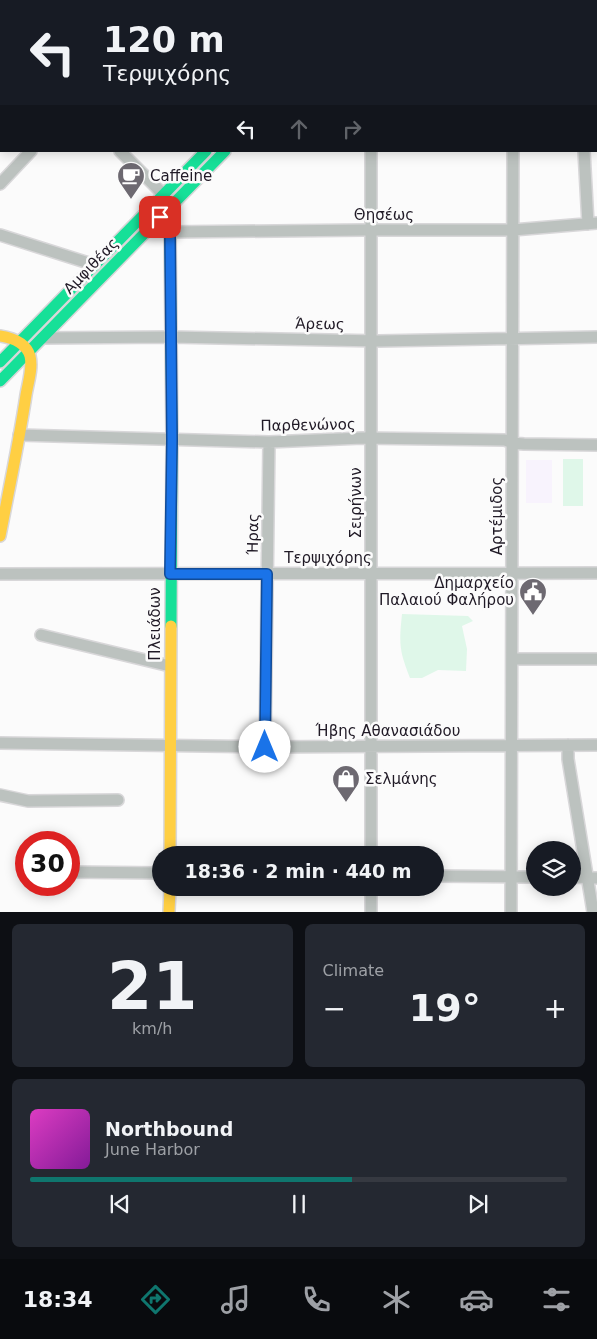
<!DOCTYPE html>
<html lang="en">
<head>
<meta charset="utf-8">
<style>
  :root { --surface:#171b24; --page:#242831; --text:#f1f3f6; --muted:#9ea1a6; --line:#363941; --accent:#0f766e }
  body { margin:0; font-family:"DejaVu Sans",sans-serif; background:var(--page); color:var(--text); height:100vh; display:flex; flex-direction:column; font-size:19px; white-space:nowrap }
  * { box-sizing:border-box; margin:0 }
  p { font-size:16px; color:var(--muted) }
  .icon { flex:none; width:28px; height:28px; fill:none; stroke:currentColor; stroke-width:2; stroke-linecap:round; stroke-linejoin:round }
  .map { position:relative; height:912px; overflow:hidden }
  .panel { display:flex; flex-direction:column; gap:12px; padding:12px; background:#0d0f14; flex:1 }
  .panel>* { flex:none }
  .guide { position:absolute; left:0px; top:0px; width:598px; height:152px; box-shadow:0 2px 12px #0003; background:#171b24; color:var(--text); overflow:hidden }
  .controls { position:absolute; left:526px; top:841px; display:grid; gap:10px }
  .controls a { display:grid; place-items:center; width:55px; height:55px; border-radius:50%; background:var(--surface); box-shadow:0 2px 12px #0003; font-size:25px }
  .speed { position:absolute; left:15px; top:831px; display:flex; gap:10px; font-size:25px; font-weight:700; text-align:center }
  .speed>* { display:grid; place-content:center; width:65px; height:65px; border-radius:50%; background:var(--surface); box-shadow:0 2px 12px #0003; line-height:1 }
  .speed .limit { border:8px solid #d22; background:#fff; color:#111 }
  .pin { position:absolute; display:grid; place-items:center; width:42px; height:42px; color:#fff; margin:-21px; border-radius:10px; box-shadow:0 2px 8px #0006 }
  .me { position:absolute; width:55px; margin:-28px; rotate:0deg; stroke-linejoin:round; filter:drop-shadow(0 0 4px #0008) }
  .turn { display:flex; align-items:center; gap:18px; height:105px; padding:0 20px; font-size:22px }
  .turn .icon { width:65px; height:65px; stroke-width:2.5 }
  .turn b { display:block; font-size:35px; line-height:42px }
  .lanes { display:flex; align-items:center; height:48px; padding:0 20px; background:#0003; justify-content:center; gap:25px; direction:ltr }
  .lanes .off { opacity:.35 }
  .big { font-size:38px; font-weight:700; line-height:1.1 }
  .panel .tile { flex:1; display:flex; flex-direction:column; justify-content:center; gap:8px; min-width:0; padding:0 18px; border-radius:8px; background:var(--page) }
  .panel .dial { align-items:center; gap:0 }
  .dial b { font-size:65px; line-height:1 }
  .song { display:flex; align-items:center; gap:15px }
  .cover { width:60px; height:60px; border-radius:8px; background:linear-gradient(135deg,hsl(310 70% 55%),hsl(290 70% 35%)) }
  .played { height:5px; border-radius:2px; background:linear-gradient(90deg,var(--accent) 60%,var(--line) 60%) }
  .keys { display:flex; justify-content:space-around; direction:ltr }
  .heat { display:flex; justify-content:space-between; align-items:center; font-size:28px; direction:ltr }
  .panel .tiles { flex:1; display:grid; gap:12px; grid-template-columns:1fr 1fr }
  .tile:last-child { grid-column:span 2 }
  .trip { position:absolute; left:152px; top:846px; width:292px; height:50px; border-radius:25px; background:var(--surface); box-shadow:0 2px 12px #0003; font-weight:700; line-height:50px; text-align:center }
  .tabs { display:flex; height:80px; justify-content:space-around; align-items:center; background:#090b0e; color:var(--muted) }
  .tabs .icon { width:35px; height:35px }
  .tabs .on { color:var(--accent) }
  .tabs b { font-size:22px; color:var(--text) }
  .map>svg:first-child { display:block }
  .built { fill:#f8f3fd }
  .green { fill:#dff7e9 }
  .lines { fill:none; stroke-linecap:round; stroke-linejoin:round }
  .street-casing { stroke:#d8d7d9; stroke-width:14 }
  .fast-casing { stroke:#d8d7d9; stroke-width:14 }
  .slow-casing { stroke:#d8d7d9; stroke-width:14 }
  .jam-casing { stroke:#d8d7d9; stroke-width:14 }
  .street { stroke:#bcc2bf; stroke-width:11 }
  .fast { stroke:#16e098; stroke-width:11 }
  .slow { stroke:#ffcf43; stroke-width:11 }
  .jam { stroke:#f24e42; stroke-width:11 }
  .tram { stroke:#b5b8b6; stroke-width:1 }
  .route-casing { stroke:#114b97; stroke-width:12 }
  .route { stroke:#1a73e8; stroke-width:9 }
  .labels { text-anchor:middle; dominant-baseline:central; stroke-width:5; stroke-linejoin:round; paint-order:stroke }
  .poi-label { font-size:15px; fill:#201a26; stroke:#fbfbfb; text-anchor:start }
  .street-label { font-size:15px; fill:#201a26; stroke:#fbfbfb }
</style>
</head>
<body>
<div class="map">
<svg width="597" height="912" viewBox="0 0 597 912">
  <rect width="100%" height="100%" fill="#fbfbfb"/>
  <!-- built -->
  <path class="built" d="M 526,460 L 552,460 L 552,503 L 526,503 Z"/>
  <!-- green -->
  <path class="green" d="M 563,459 L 583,459 L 583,506 L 563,506 Z
    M 402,614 L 468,616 L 473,621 L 462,626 L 467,649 L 466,671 L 438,670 L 422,678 L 410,678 C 399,650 399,644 402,614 Z"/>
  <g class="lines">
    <defs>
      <path id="street" d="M 17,1 L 18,0
        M 174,1 L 175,0
        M 516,1 L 516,0
        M 0,40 L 1,37
        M 120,151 L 164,195
        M 584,151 L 588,224
        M 0,184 L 31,151
        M 170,232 L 363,230 L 513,230 L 597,223
        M 0,235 L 95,265
        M 42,338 L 171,337 L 379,341 L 597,337
        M 19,435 L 269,442 L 362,438 L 505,440 L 512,443 L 524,444 L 597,445
        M 0,574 L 597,573
        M 41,635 L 170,666
        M 512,659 L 597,659
        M 0,743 L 265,747 L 597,745
        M 568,745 L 568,759 L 593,912
        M 265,747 L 269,442
        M 0,795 L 28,801 L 118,800
        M 371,855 L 371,151
        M 69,872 L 161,873
        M 436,876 L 535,877
        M 572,877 L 597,878
        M 371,912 L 371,888
        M 511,912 L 513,151"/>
      <path id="fast" d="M 249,0 L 251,1
        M 371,1 L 372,0
        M 596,56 L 597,56
        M 161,217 L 170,232 L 172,440 L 171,626
        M 0,362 L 206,151
        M 0,381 L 225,151"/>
      <path id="slow" d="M 596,72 L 597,72
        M 0,336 C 13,338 26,343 30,356 C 33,368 28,383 26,395 C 19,442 9,489 0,536
        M 170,855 L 171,626
        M 169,912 L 170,888"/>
      <path id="jam" d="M 275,0 L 276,1
        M 355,1 L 356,0"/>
    </defs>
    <!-- street casing -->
    <use href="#street" class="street-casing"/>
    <!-- fast casing -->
    <use href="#fast" class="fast-casing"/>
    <!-- slow casing -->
    <use href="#slow" class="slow-casing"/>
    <!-- jam casing -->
    <use href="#jam" class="jam-casing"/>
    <!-- street -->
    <use href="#street" class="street"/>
    <!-- fast -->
    <use href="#fast" class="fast"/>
    <!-- slow -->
    <use href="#slow" class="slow"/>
    <!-- jam -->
    <use href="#jam" class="jam"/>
    <!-- tram -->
    <path class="tram" d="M 257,0 L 258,1
      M 268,0 L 269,1
      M 596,60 L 597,60"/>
  </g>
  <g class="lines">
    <defs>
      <path id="route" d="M 160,217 L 170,232 L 172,440 L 170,574 L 267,574 L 265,747"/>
    </defs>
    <!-- route casing -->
    <use href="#route" class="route-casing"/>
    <!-- route -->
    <use href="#route" class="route"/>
  </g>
  <!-- icons -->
  <defs>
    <symbol id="cafe-pin" viewBox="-11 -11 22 30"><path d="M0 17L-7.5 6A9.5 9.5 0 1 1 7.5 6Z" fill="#6d6971" stroke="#fbfbfb"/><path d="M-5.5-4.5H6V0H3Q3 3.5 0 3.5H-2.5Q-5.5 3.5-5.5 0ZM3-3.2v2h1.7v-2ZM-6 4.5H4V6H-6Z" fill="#fff"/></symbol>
    <symbol id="civic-pin" viewBox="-11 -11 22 30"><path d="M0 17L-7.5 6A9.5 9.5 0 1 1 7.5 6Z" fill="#6d6971" stroke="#fbfbfb"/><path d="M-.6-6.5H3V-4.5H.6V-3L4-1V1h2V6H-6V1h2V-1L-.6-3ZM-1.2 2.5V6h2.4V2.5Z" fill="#fff"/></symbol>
    <symbol id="shop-pin" viewBox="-11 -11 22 30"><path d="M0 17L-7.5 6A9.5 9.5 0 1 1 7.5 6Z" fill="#6d6971" stroke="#fbfbfb"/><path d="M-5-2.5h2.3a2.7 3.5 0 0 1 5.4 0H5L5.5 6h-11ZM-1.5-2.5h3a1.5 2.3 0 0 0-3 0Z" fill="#fff"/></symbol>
  </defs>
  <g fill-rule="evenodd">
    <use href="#cafe-pin" x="115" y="160" width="32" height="43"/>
    <use href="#civic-pin" x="517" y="576" width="32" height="43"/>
    <use href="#shop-pin" x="330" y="763" width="32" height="43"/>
  </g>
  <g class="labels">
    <!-- poi labels -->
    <g class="poi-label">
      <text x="150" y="176">Caffeine</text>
      <text x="514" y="583" text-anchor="end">Δημαρχείο<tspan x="514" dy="17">Παλαιού Φαλήρου</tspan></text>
      <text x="365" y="779">Σελμάνης</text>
    </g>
    <!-- street labels -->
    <g class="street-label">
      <text x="384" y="215">Θησέως</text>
      <text transform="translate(91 266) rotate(-46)">Αμφιθέας</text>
      <text transform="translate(320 324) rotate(1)">Άρεως</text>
      <text transform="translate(308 425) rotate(-1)">Παρθενώνος</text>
      <text transform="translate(356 503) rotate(-90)">Σειρήνων</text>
      <text transform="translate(497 516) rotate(-90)">Αρτέμιδος</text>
      <text transform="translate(253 534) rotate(-89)">Ήρας</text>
      <text x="328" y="558">Τερψιχόρης</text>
      <text transform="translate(155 624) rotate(-90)">Πλειάδων</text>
      <text x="388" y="731">Ήβης Αθανασιάδου</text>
    </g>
  </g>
</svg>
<div class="controls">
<a><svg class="icon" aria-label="layers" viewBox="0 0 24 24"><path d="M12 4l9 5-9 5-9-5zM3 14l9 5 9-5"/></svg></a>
</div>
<div class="speed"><div class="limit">30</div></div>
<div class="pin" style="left:160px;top:217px;background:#d93025"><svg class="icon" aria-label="arrive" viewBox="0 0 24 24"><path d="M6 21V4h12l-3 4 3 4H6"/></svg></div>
<svg class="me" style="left:265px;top:747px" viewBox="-20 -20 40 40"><circle r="19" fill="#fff"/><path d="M0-13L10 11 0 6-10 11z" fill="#1a73e8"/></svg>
<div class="trip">18:36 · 2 min · 440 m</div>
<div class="guide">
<div class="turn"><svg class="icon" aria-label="left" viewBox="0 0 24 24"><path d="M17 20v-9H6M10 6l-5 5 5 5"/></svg><div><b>120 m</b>Τερψιχόρης</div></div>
<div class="lanes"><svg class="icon" aria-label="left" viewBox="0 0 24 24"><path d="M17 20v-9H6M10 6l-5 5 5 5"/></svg><svg class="icon off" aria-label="ahead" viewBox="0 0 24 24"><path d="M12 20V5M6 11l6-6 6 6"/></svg><svg class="icon off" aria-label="right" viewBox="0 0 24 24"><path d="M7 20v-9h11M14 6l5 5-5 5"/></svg></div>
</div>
</div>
<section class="panel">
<div class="tiles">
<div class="tile dial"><b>21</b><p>km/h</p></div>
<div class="tile"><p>Climate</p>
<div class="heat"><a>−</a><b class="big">19°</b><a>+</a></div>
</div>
<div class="tile">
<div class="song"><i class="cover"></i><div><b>Northbound</b><p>June Harbor</p></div></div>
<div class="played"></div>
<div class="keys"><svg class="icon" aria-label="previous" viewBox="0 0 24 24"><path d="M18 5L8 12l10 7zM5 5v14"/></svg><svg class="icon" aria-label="pause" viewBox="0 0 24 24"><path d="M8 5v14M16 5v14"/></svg><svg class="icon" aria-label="next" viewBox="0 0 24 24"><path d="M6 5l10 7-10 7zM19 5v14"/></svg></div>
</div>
</div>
</section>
<nav class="tabs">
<b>18:34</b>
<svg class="icon on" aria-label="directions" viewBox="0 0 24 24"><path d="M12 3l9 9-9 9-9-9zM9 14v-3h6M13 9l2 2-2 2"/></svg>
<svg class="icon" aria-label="music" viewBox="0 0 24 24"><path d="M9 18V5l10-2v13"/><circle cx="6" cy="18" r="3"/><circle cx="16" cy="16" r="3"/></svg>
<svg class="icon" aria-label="phone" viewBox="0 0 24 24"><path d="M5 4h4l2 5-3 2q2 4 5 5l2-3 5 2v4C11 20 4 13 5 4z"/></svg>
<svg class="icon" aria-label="climate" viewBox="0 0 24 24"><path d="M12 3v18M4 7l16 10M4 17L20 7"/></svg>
<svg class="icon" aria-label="car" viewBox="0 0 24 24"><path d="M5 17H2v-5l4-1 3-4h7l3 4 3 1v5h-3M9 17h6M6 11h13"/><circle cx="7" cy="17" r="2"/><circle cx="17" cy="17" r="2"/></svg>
<svg class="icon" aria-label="filters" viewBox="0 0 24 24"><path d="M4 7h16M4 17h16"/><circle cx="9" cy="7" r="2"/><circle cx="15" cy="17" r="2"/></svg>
</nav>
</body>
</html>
